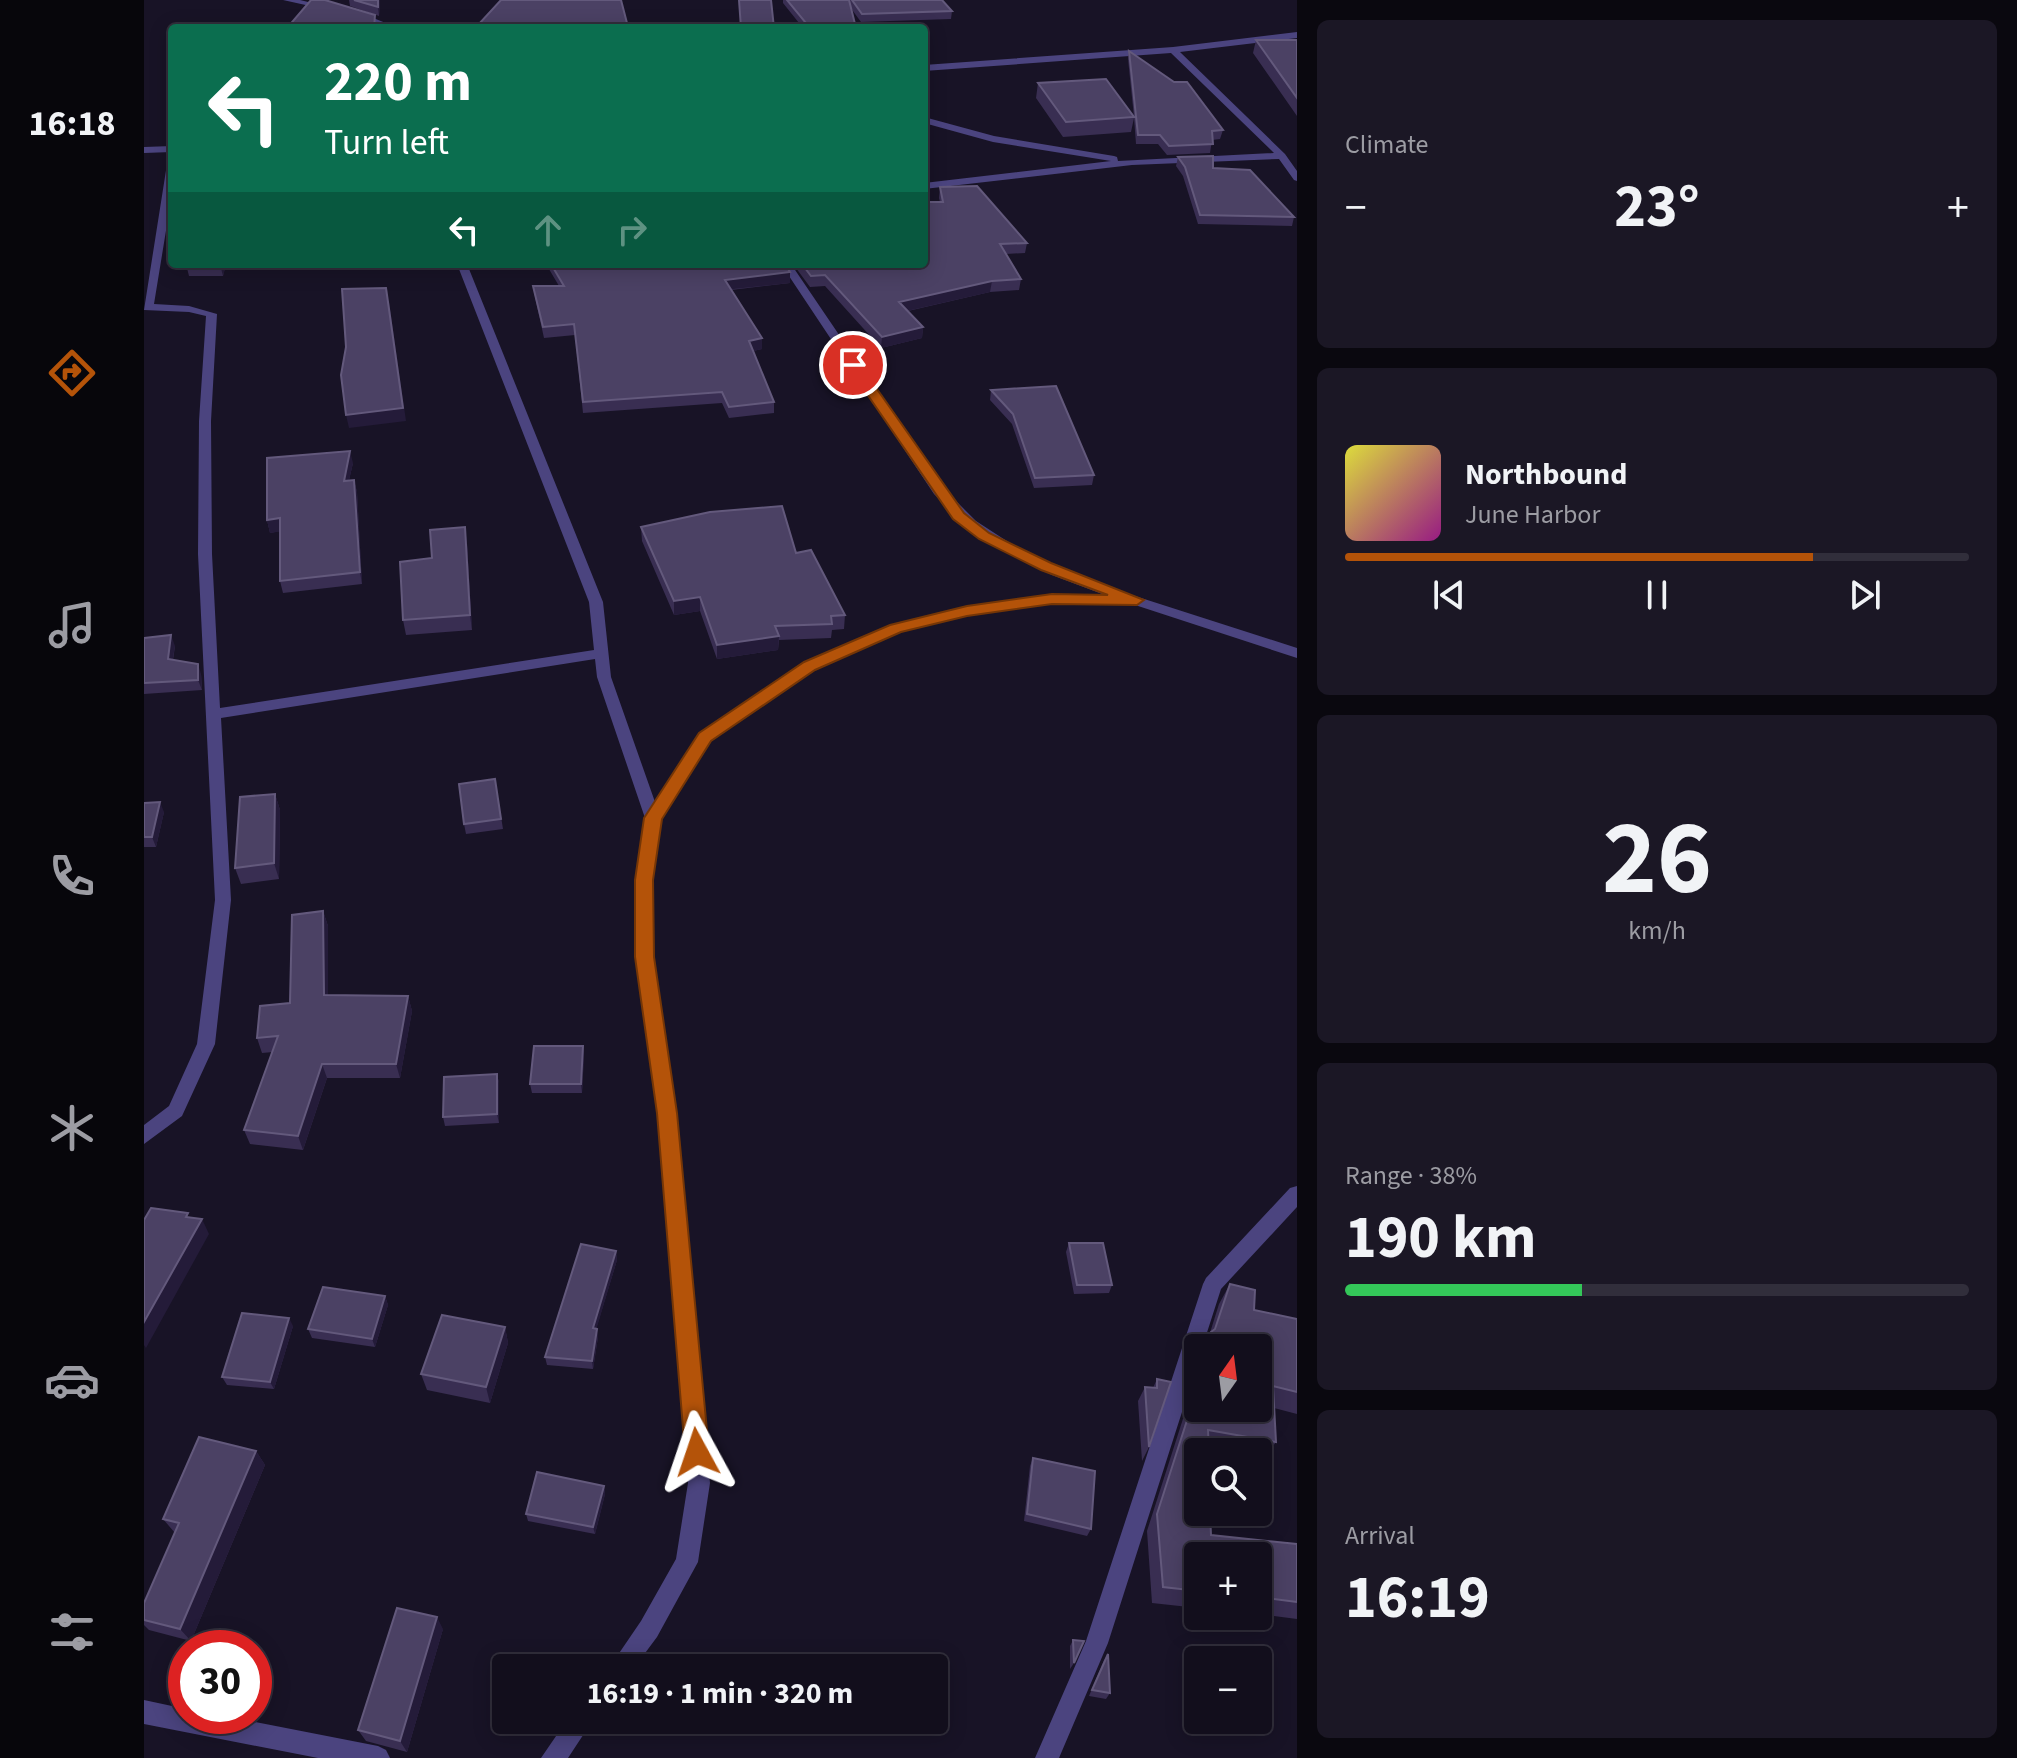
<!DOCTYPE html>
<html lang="en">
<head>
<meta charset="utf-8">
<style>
  :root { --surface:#120e1c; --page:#1b1725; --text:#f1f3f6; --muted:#9c9ca3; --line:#312e3b; --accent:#b45309 }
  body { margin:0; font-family:"Source Sans 3",sans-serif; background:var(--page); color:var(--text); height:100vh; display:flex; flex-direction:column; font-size:30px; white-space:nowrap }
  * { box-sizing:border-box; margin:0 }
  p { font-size:26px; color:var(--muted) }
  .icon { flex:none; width:44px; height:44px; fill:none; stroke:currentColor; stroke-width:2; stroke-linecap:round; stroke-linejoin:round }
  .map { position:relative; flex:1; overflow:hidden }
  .side { display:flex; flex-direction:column; gap:20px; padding:20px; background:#0a080f; width:720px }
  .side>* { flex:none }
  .hud { position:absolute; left:24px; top:24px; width:760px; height:244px; border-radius:8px; box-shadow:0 4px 20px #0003,0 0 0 2px var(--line); background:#0b6e4f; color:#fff; overflow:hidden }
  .needle { width:52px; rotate:14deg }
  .tools { position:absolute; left:1040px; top:1334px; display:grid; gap:16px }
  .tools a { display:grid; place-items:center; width:88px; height:88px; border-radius:8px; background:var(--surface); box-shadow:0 4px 20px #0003,0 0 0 2px var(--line); font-size:40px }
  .speed { position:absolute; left:24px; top:1630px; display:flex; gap:16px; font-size:40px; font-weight:700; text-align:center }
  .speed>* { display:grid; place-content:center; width:104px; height:104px; border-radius:50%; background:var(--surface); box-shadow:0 4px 20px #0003,0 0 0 2px var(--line); line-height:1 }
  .speed .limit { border:12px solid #d22; background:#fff; color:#111 }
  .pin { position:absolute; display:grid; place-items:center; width:68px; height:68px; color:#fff; margin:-34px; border:4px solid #fff; border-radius:50%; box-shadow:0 2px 8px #0007 }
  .me { position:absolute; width:88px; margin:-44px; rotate:355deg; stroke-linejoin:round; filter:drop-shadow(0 0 6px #0008) }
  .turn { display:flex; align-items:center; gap:28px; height:168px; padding:0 24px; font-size:36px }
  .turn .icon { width:104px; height:104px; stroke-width:2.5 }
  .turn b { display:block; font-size:56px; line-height:68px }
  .lanes { display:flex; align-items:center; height:76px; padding:0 24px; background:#0003; justify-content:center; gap:40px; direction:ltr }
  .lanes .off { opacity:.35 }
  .big { font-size:60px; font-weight:700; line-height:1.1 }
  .side .card { flex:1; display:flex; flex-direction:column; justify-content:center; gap:12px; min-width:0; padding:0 28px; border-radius:12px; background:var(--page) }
  .side .dial { align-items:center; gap:0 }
  .dial b { font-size:104px; line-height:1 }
  .song { display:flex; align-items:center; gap:24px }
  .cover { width:96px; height:96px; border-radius:12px; background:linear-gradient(135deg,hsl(60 70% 55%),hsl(310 70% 35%)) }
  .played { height:8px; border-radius:4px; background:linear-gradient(90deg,var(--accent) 75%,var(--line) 75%) }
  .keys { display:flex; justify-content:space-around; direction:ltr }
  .heat { display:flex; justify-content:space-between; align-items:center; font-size:44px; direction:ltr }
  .charge { height:12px; border-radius:6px; background:linear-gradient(90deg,#34c759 38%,var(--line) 0) }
  .trip { position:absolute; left:348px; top:1654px; width:456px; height:80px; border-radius:8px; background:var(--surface); box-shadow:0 4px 20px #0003,0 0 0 2px var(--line); font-weight:700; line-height:80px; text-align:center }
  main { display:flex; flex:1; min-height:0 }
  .dock { display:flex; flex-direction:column; width:144px; justify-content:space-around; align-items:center; background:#07060b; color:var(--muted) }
  .dock .icon { width:56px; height:56px }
  .dock .active { color:var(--accent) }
  .dock b { font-size:36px; color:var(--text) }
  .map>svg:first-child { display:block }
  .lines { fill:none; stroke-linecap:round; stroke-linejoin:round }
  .street { fill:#4b447f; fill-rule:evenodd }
  .wall { fill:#392e52 }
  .shaded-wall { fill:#241b39 }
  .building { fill:#4b4164; stroke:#63597c; stroke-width:2 }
  .route { fill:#b45309; stroke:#753606; stroke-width:2 }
</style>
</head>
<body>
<main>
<nav class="dock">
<b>16:18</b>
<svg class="icon active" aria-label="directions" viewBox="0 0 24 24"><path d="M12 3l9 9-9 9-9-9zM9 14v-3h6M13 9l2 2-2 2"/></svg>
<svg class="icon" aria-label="music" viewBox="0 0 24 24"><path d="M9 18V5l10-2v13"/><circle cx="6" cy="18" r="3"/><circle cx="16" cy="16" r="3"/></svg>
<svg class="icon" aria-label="phone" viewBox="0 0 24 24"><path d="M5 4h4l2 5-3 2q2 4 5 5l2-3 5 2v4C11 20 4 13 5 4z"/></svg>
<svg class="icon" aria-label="climate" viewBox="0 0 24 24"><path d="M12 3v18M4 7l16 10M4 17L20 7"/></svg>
<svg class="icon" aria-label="car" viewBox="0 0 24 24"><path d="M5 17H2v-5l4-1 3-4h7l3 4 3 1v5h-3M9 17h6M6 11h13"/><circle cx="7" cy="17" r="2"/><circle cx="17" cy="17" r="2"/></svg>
<svg class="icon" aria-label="filters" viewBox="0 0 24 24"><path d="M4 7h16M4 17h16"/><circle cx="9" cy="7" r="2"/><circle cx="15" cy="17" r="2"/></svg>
</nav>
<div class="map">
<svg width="1153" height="1758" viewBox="0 0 1153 1758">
  <rect width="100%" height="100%" fill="#181326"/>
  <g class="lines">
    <!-- street -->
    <path class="street" d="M 139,0 L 156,0 L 188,8 L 184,10 Z
      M 211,13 L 217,13 L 254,28 L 242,28 L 211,17 Z
      M 1153,32 L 1153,38 L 1036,52 L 1141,154 L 1153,171 L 1153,181 L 1150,180 L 1135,159 L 988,165 L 780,189 L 780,183 L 967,161 L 849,142 L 780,123 L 780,117 L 850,136 L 970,156 L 973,157 L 974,161 L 1130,153 L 1027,53 L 780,71 L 780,65 L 1029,47 Z
      M 28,146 L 28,152 L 0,153 L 0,147 Z
      M 28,161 L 28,194 L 10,304 L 45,306 L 73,314 L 67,421 L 68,554 L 76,708 L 450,650 L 445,602 L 313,264 L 323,264 L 459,602 L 467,677 L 511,802 L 556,733 L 661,663 L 747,625 L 823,607 L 908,595 L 961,595 L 908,575 L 863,553 L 823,526 L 790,494 L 637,264 L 647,264 L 799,488 L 832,521 L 872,547 L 917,569 L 966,588 L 1153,648 L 1153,658 L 988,604 L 908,603 L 823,615 L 756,631 L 671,669 L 566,741 L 517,819 L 508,880 L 509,957 L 532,1113 L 566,1483 L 554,1562 L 513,1637 L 490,1668 L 465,1668 L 497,1621 L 532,1559 L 544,1483 L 514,1113 L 493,957 L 492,880 L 501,818 L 453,677 L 451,659 L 77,718 L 87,900 L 71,1044 L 38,1116 L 0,1144 L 0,1125 L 25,1106 L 53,1044 L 71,900 L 54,554 L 55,421 L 62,316 L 45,312 L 0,310 L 23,164 Z
      M 1153,1186 L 1153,1207 L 1077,1289 L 1058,1348 L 1054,1348 L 1054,1362 L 964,1643 L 915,1758 L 891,1758 L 942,1641 L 1059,1284 L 1062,1278 L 1146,1188 Z
      M 0,1700 L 42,1709 L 42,1716 L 80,1716 L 234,1746 L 242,1750 L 246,1758 L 174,1758 L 0,1724 Z
      M 423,1720 L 449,1720 L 424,1758 L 397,1758 Z"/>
  </g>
  <!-- wall -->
  <path class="wall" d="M 205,0 L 236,0 L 235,16 L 206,6 Z
    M 639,0 L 798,0 L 808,11 L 807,19 L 717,22 L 706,7 L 712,28 L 659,28 L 639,3 Z
    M 483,23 L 483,28 L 335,28 Z
    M 1112,40 L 1153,40 L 1153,116 L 1109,53 Z
    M 985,51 L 1079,130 L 1076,139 L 1068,140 L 1066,153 L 1023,155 L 1014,144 L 992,144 L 990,118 L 987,132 L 919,137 L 892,98 L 894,83 L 990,117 L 984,59 Z
    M 1034,157 L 1069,168 L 1150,217 L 1148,226 L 1054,224 L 1039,176 L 1032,166 Z
    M 796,187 L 883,243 L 881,253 L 862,254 L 877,279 L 875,290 L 846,292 L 764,311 L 779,327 L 778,338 L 737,348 L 681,286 L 666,287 L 649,264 L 780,264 L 796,202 L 795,198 Z
    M 42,264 L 82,264 L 79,276 L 45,276 Z
    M 402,264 L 641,264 L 646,283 L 587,290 L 618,338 L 618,349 L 609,351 L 630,402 L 630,413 L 585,418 L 578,403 L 439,413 L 431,335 L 400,338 L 391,297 L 389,286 L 415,286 Z
    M 847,390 L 950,475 L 948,485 L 890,488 L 868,424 L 846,400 Z
    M 209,463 L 205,480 L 210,480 L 213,492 L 218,584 L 139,593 L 136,581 L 136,531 L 126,533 L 123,520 Z
    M 497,527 L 652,553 L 701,615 L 700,629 L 688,630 L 687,638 L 635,640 L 634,650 L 573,659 L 556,611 L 530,615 L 498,541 Z
    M 323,543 L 328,630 L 262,635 L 259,620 L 288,558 Z
    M 0,638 L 31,646 L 29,660 L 57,674 L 58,690 L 0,694 Z
    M 351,779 L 359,829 L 322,834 L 320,824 Z
    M 131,794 L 136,810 L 135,879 L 97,884 L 91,868 Z
    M 0,803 L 20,812 L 12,847 L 0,847 Z
    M 179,911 L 184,926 L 184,995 L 264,996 L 268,1011 L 256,1078 L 183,1078 L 159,1150 L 106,1144 L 100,1130 L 129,1052 L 118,1053 L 113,1038 L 146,1003 Z
    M 439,1046 L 440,1056 L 438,1093 L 388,1093 L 386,1084 Z
    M 353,1074 L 355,1083 L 355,1123 L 301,1126 L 299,1117 Z
    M 925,1243 L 968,1285 L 965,1293 L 930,1294 L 922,1252 Z
    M 472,1251 L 473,1260 L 452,1329 L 454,1337 L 449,1369 L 403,1365 L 401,1357 Z
    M 1086,1284 L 1110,1310 L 1153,1319 L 1153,1414 L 1130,1408 L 1132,1442 L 1119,1460 L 1114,1459 L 1114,1452 L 1077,1452 L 1065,1450 L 1067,1535 L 1153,1544 L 1153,1619 L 1114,1614 L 1114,1556 L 1054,1556 L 1054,1608 L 1008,1603 L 1003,1531 L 1045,1400 L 1052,1388 L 1054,1372 L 1054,1408 L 1114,1348 L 1059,1348 L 1065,1336 L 1075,1304 Z
    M 241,1296 L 244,1305 L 231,1347 L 168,1338 L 164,1329 Z
    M 149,1326 L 130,1389 L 83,1385 L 78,1377 Z
    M 361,1327 L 364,1343 L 346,1403 L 283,1390 L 277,1374 Z
    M 1013,1379 L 1027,1382 L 1005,1447 L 998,1461 L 994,1401 L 1001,1387 L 1009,1388 Z
    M 112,1451 L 121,1465 L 47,1641 L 5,1630 L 0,1625 L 0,1603 L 31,1533 L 19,1519 Z
    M 889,1458 L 947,1529 L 943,1536 L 880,1521 L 886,1466 Z
    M 460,1486 L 461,1494 L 451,1534 L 384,1521 L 382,1514 Z
    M 299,1629 L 263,1752 L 222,1741 L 214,1730 Z
    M 929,1640 L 930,1663 L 926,1669 L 926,1646 Z
    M 964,1654 L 966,1693 L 962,1699 L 945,1696 L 960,1660 Z"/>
  <!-- shaded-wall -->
  <path class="shaded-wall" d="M 234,0 L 236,0 L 236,2 L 235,16 L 234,7 Z
    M 76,264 L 82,264 L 79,276 Z
    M 646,272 L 646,283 L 580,290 L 581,280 Z
    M 848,281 L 846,292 L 754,313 L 755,302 Z
    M 245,301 L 262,421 L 205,428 L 202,415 Z
    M 779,327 L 778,338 L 737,348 L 738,337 Z
    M 618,338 L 618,349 L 605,352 L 605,341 Z
    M 206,451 L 209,463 L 202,493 L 200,481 Z
    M 210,480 L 213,492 L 218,584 L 216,572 Z
    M 136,518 L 140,531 L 126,533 L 123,520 Z
    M 321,527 L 323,543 L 328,630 L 326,615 Z
    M 556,597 L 556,611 L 530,615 L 530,601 Z
    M 27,635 L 31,646 L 27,669 L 24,659 Z
    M 635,636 L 634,650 L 573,659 L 573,645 Z
    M 54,664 L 57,674 L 58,690 L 54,680 Z
    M 131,794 L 136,810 L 135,879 L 130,863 Z
    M 16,802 L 20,812 L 12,847 L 8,837 Z
    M 179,911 L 184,926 L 184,1010 L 180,995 Z
    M 264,996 L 268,1011 L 256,1078 L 252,1064 Z
    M 439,1046 L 440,1056 L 438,1093 L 437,1084 Z
    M 178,1064 L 183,1078 L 159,1150 L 154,1136 Z
    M 353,1074 L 355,1083 L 355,1123 L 353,1114 Z
    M 58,1219 L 65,1234 L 2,1348 L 0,1345 L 0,1322 Z
    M 472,1251 L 473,1260 L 450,1337 L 449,1328 Z
    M 241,1296 L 244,1305 L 231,1347 L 228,1339 Z
    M 145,1318 L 149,1326 L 130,1389 L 126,1382 Z
    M 361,1327 L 364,1343 L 346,1403 L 342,1387 Z
    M 453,1329 L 454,1337 L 449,1369 L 448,1361 Z
    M 112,1451 L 121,1465 L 47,1641 L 36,1629 Z
    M 460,1486 L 461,1494 L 451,1534 L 449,1527 Z
    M 293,1617 L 299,1629 L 263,1752 L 256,1741 Z"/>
  <!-- building -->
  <path class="building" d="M 167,0 L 181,0 L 231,15 L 230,28 L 143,28 Z
    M 210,0 L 234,0 L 234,7 Z
    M 357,0 L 477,0 L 483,23 L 426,26 L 426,28 L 335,28 L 334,25 Z
    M 595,0 L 627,0 L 630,28 L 597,28 Z
    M 643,0 L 705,0 L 712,28 L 666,28 Z
    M 708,0 L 798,0 L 808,11 L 718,14 Z
    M 1112,40 L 1153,40 L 1153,98 Z
    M 985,51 L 1030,82 L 1043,82 L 1079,130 L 1068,131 L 1069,144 L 1025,146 L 1016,135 L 994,135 Z
    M 962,79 L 990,117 L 922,122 L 894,83 Z
    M 1069,156 L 1069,168 L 1106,170 L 1150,217 L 1056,215 L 1041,167 L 1034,157 Z
    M 833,186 L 883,243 L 856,244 L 877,279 L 848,281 L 755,302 L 779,327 L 738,337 L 681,275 L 667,276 L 658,264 L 780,264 L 780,202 L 799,202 L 796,187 Z
    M 407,264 L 641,264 L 646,272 L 581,280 L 618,338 L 605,341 L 630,402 L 585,407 L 578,392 L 439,402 L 430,324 L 399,327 L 389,286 L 420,286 Z
    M 242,288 L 259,408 L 202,415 L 197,375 L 202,347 L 198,289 Z
    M 912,386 L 950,475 L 891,478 L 869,414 L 847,390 Z
    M 206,451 L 200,481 L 210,480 L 216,572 L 136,581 L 136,518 L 123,520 L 123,458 Z
    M 638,506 L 652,553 L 667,550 L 701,615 L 687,616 L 688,624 L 631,626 L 635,636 L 573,645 L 556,597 L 530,601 L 497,527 L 566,512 Z
    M 321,527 L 326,615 L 259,620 L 256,562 L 288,558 L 286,530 Z
    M 27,635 L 24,659 L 54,664 L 54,680 L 0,683 L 0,638 Z
    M 351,779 L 357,819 L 320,824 L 315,784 Z
    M 131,794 L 130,863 L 91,868 L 96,797 Z
    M 16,802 L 8,837 L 0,837 L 0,803 Z
    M 179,911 L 180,995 L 264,996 L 252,1064 L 178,1064 L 154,1136 L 100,1130 L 134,1036 L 113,1038 L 116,1006 L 146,1003 L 148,915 Z
    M 390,1046 L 439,1046 L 437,1084 L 386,1084 Z
    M 353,1074 L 353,1114 L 299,1117 L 300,1077 Z
    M 7,1208 L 44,1213 L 42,1217 L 58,1219 L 0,1322 L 0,1220 Z
    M 925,1243 L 959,1243 L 968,1285 L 933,1285 Z
    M 437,1244 L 472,1251 L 449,1328 L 453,1329 L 448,1361 L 401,1357 Z
    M 1086,1284 L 1111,1290 L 1110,1310 L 1153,1319 L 1153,1392 L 1129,1386 L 1132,1442 L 1064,1430 L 1065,1452 L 1054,1452 L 1054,1512 L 1066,1512 L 1067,1535 L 1153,1544 L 1153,1602 L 1114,1597 L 1114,1556 L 1054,1556 L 1054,1591 L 1019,1587 L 1013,1514 L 1054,1386 L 1054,1408 L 1114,1408 L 1114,1348 L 1065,1348 L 1067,1332 L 1071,1329 Z
    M 179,1287 L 241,1296 L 228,1339 L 164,1329 Z
    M 98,1313 L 145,1318 L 126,1382 L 78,1377 Z
    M 298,1315 L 361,1327 L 342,1387 L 277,1374 Z
    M 1013,1379 L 1027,1382 L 1005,1447 L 1001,1387 L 1013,1388 Z
    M 55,1437 L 112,1451 L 36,1629 L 0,1620 L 0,1603 L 35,1523 L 19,1519 Z
    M 889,1458 L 951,1471 L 947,1529 L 883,1514 Z
    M 393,1472 L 460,1486 L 449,1527 L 382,1514 Z
    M 253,1608 L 293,1617 L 256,1741 L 214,1730 Z
    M 929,1640 L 940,1641 L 930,1663 Z
    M 964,1654 L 966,1693 L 948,1690 Z"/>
  <!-- route -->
  <path class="route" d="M 705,362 L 714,362 L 820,513 L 845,533 L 907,563 L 1000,600 L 993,605 L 908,604 L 823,616 L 757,632 L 671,670 L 567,741 L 518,819 L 509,880 L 510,957 L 533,1113 L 565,1452 L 561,1461 L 553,1464 L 544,1461 L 541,1452 L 513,1113 L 491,957 L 491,880 L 500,818 L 555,733 L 660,662 L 746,625 L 823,606 L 908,594 L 964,595 L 897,570 L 835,539 L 809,519 L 703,365 Z"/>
</svg>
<div class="tools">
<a><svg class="needle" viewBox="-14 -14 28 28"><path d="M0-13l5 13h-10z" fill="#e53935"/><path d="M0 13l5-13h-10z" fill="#9c9ca3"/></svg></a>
<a><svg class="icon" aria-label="search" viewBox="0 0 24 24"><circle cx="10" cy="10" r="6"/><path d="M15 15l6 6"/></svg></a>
<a>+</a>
<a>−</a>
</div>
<div class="speed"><div class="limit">30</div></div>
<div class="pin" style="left:709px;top:365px;background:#d93025"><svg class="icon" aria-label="arrive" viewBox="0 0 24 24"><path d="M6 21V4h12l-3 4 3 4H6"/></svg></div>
<svg class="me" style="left:553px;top:1452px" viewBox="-20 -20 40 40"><path d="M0-17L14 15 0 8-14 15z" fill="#b45309" stroke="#fff" stroke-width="4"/></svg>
<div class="trip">16:19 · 1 min · 320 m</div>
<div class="hud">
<div class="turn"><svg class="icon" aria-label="left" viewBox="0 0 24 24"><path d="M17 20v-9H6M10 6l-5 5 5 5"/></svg><div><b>220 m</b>Turn left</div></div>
<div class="lanes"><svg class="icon" aria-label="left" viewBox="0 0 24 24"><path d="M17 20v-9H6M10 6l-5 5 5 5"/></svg><svg class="icon off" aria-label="ahead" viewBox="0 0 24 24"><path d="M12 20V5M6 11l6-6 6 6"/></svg><svg class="icon off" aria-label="right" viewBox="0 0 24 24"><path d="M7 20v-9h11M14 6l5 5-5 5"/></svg></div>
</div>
</div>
<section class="side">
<div class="card"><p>Climate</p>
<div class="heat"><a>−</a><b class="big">23°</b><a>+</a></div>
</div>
<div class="card">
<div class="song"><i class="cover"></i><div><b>Northbound</b><p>June Harbor</p></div></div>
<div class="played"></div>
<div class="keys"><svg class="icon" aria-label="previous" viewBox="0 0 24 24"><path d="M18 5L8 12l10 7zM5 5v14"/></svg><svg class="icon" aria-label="pause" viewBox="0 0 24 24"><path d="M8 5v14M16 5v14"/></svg><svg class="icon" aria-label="next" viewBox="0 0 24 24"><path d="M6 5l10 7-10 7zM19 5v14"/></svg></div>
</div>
<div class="card dial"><b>26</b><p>km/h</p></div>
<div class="card"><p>Range · 38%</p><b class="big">190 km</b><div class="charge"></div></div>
<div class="card"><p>Arrival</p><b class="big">16:19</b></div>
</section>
</main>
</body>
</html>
